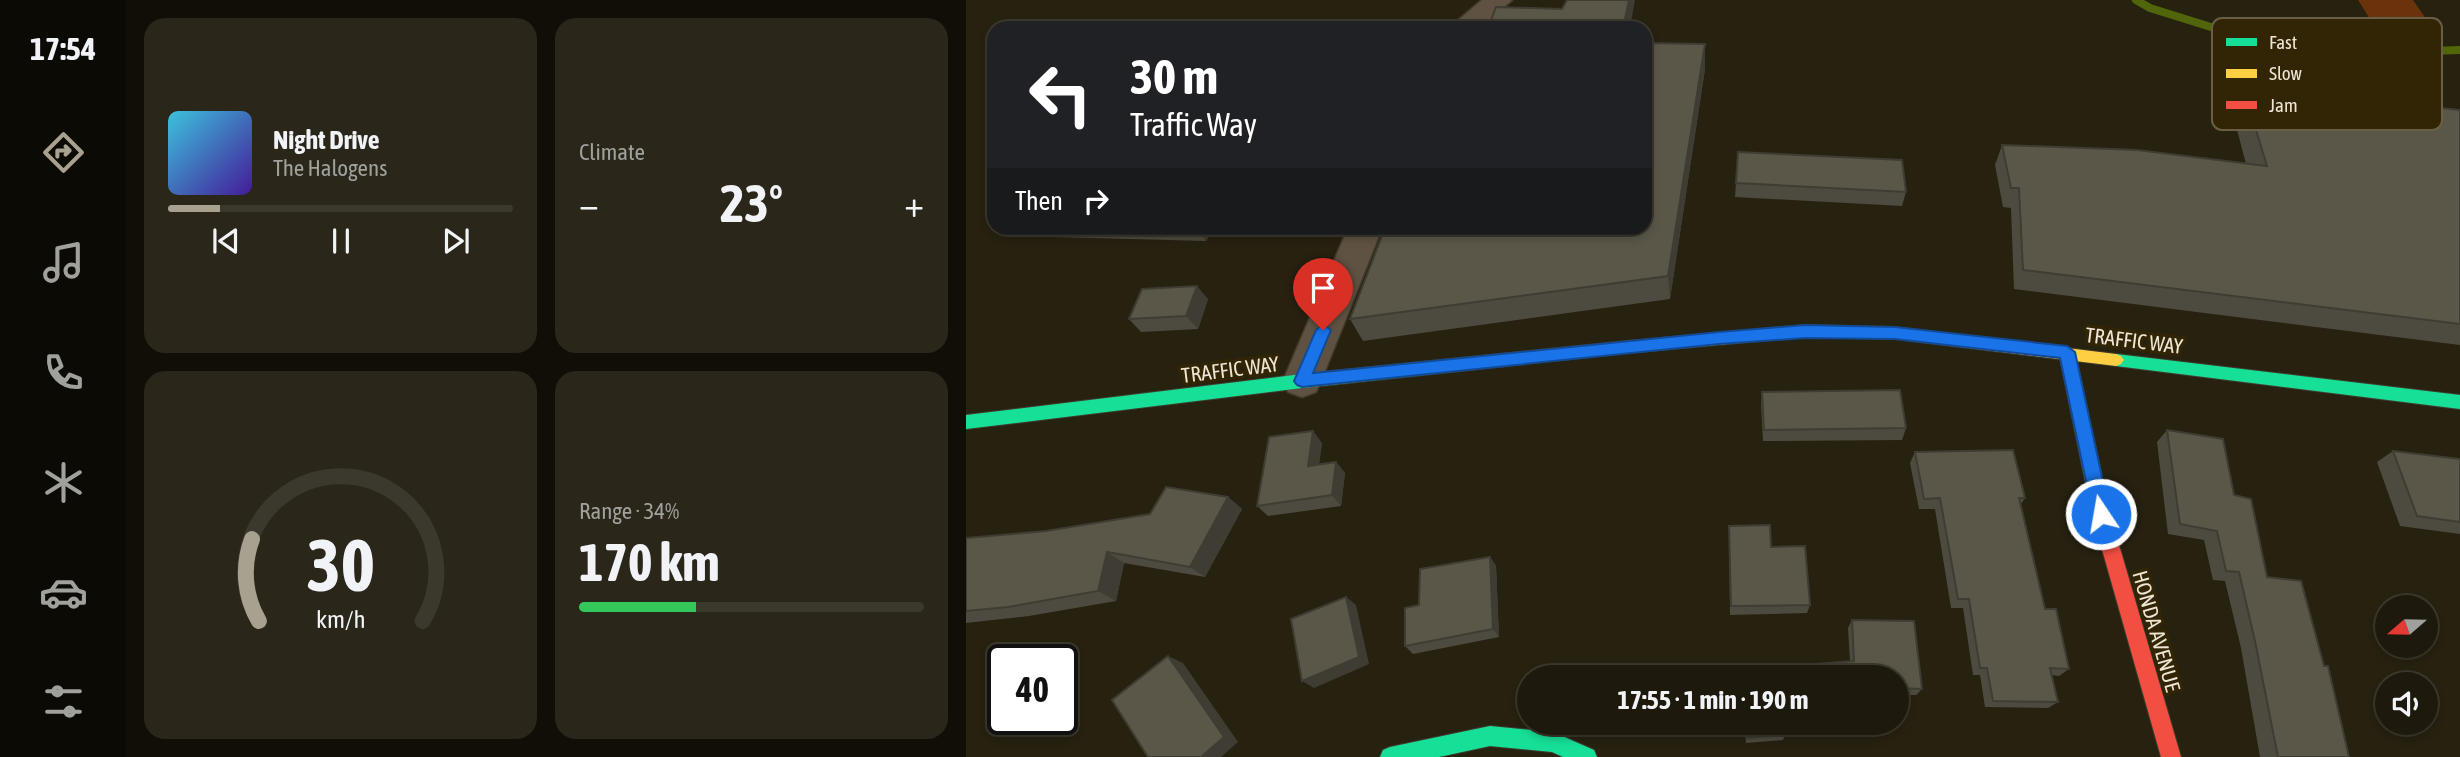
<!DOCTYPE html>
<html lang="en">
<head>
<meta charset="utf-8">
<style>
  :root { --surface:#1d190c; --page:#2a261a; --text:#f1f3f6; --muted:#a0a09d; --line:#3b382d; --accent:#a8a190 }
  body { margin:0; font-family:"Asap Condensed",sans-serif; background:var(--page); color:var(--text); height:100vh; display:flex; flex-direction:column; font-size:26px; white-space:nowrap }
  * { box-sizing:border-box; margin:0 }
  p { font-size:23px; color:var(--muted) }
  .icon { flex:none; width:38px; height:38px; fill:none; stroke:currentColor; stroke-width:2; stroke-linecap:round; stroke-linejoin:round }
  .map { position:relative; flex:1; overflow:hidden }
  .drawer { display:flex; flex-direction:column; gap:18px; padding:18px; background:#100e07; width:840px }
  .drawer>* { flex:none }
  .top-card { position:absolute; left:21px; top:21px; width:665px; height:214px; border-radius:21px; box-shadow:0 4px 10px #0003,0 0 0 2px var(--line); background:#202124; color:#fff; overflow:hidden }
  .needle { width:46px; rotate:250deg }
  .fabs { position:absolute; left:1409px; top:595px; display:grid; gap:14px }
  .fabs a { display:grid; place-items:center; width:63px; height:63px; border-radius:50%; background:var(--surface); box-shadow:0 4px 10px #0003,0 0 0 2px var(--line); font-size:35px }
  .speed { position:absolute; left:21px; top:644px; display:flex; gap:14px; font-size:35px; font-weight:700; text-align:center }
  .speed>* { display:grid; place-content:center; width:91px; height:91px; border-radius:50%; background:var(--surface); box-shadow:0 4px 10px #0003,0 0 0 2px var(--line); line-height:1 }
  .speed .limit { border:4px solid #111; border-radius:10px; background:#fff; color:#111 }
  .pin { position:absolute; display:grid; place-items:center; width:60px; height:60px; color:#fff; margin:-72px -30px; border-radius:50% 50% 50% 0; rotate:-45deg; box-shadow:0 0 7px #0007 }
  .pin .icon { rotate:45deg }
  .me { position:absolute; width:77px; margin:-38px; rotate:348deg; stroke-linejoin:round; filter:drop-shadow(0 0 5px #0008) }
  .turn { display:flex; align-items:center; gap:24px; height:147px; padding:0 28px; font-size:32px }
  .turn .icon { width:91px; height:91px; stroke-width:2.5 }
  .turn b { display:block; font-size:49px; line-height:60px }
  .then { display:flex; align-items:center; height:66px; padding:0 28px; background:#0003; gap:14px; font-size:26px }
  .big { font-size:52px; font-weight:700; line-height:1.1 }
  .drawer .card { flex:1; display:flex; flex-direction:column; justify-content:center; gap:10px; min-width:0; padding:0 24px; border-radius:21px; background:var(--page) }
  .drawer .dial { align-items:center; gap:0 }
  .dial svg { height:182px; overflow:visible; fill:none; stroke:var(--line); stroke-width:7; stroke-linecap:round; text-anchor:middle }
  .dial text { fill:var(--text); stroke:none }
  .song { display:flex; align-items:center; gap:21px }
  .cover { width:84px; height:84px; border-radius:10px; background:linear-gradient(135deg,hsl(190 70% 55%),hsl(260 70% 35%)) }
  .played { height:7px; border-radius:4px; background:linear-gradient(90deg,var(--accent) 15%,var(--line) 15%) }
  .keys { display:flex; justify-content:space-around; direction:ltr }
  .heat { display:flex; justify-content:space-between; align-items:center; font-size:38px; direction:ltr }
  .charge { height:10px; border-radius:5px; background:linear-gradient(90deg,#34c759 34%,var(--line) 0) }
  .drawer .tiles { flex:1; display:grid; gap:18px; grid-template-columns:repeat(2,1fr) }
  .trip { position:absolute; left:551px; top:665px; width:392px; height:70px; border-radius:35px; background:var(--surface); box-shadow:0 4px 10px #0003,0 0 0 2px var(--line); font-weight:700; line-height:70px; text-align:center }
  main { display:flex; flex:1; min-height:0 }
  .tabs { display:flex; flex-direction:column; width:126px; justify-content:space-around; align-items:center; background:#0c0a05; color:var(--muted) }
  .tabs .icon { width:49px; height:49px }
  .tabs .on { color:var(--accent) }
  .tabs b { font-size:32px; color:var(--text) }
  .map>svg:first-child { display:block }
  .green { fill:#6b330c }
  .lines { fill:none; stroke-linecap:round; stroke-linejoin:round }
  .stream { stroke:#51660b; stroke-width:8 }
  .street-casing { stroke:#413c2d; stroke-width:3 }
  .fast-casing { stroke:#413c2d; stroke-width:2 }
  .slow-casing { stroke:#413c2d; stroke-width:2 }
  .jam-casing { stroke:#413c2d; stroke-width:2 }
  .street { fill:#5f5242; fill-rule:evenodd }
  .fast { fill:#16e098; fill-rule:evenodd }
  .slow { fill:#ffcf43; fill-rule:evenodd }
  .jam { fill:#f24e42; fill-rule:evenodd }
  .wall { fill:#4d4b3f }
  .shaded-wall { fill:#3f3d33 }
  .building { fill:#5a5749; stroke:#3f3d33; stroke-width:2 }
  .route { fill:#1a73e8; stroke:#114b97; stroke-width:2 }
  .labels { text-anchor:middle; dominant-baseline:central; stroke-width:7; stroke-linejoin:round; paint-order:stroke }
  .street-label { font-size:21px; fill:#eee6d5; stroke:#312506 }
  .key { fill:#312506; stroke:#6a5f44; stroke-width:2 }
  .key-label { font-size:19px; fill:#eee6d5 }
</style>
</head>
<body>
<main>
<nav class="tabs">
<b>17:54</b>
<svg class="icon on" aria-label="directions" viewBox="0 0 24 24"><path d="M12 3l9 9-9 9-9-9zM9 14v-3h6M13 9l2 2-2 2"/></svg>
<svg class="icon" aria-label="music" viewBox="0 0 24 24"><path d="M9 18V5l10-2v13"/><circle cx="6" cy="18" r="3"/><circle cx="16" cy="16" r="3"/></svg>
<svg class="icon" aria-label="phone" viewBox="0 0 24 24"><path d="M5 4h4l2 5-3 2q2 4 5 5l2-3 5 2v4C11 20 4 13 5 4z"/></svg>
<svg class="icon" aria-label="climate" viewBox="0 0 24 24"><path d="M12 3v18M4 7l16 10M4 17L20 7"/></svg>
<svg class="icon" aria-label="car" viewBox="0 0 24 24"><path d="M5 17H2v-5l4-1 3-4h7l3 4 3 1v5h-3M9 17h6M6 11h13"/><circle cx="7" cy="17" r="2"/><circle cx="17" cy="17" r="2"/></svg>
<svg class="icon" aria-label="filters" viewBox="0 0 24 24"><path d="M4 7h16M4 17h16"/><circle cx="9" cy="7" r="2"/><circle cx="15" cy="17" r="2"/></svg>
</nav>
<section class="drawer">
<div class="tiles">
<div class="card">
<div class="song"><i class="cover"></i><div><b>Night Drive</b><p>The Halogens</p></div></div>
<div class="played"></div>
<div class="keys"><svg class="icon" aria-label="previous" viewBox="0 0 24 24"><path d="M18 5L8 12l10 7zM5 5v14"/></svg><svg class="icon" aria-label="pause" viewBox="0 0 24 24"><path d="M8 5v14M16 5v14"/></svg><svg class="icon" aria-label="next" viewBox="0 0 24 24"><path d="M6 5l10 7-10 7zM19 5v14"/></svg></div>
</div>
<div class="card"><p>Climate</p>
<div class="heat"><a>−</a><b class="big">23°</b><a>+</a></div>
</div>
<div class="card dial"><svg viewBox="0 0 100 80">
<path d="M14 69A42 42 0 1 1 86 69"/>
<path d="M14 69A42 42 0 0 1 11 33" stroke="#a8a190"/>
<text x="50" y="56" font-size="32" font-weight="700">30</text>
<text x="50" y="72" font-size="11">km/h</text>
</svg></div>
<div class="card"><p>Range · 34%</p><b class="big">170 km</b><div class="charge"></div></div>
</div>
</section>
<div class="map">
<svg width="1494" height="757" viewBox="0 0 1494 757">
  <rect width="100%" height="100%" fill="#272110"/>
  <!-- green -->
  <path class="green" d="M 1392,0 L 1447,0 L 1470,33 L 1411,30 Z"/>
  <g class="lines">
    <!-- stream -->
    <path class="stream" d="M 1170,0 L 1184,8 L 1293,42 L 1402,53 L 1494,50"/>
    <defs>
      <path id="street" d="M 516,0 L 546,0 L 514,28 L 483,28 Z
        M 382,228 L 416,228 L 355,381 L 350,392 L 336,397 L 322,392 L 317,381 Z"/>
      <path id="fast" d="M 661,341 L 666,343 L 669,347 L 666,351 L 661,353 L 336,388 L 0,429 L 0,415 L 336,374 Z
        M 1150,354 L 1494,395 L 1494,409 L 1150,366 L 1145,364 L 1142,360 L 1145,356 Z
        M 524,726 L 587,732 L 628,750 L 631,757 L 597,757 L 586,752 L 524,746 L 473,757 L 414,757 L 417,750 L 424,747 Z"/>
      <path id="slow" d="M 839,325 L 929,327 L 1150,354 L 1155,356 L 1158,360 L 1155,364 L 1150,366 L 929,339 L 839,337 L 661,353 L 656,351 L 653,347 L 656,343 L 661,341 Z"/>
      <path id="jam" d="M 1101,347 L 1106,349 L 1109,353 L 1144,514 L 1215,757 L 1195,757 L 1126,514 L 1093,353 L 1096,349 Z"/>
    </defs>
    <!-- street casing -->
    <use href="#street" class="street-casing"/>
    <!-- fast casing -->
    <use href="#fast" class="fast-casing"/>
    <!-- slow casing -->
    <use href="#slow" class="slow-casing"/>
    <!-- jam casing -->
    <use href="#jam" class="jam-casing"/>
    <!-- street -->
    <use href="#street" class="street"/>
    <!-- fast -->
    <use href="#fast" class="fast"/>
    <!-- slow -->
    <use href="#slow" class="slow"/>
    <!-- jam -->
    <use href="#jam" class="jam"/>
  </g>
  <!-- wall -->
  <path class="wall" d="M 739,44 L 739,69 L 704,299 L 397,341 L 384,319 Z
    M 1277,87 L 1494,110 L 1494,345 L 1048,289 L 1045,208 L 1037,207 L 1029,165 L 1036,145 L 1280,164 L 1265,107 Z
    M 772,152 L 940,192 L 936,206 L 769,197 Z
    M 80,228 L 247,228 L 240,241 L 88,237 Z
    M 242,299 L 232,329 L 175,332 L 163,319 Z
    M 796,392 L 940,428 L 936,440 L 797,441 L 795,404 Z
    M 1201,430 L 1268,495 L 1301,577 L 1383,757 L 1294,757 L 1275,648 L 1259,581 L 1247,580 L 1238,540 L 1202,534 L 1191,442 Z
    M 356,443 L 353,464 L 370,462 L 379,473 L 375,506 L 302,516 L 291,506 Z
    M 1427,451 L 1494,459 L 1494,534 L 1434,526 L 1411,462 Z
    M 949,452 L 1059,498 L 1055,504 L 1079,609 L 1103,669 L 1093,676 L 1086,675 L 1092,702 L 1082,708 L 1019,707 L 1014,675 L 1007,675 L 997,608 L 985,608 L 969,509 L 953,509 L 944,463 Z
    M 262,497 L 276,509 L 239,577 L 158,563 L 150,601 L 63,616 L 0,623 L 0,538 L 80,531 L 184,514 Z
    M 763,526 L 805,547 L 844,605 L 841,613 L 764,615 Z
    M 524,557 L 530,566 L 533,637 L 447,654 L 439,646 L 453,605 Z
    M 886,620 L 956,689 L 950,695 L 931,695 L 931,677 L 774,677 L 775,670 L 884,662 L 882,628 Z
    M 778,723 L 861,723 L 858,728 L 819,732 L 819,735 L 817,740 L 780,743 Z"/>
  <!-- shaded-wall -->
  <path class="shaded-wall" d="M 663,0 L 669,0 L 664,28 L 657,28 Z
    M 739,44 L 739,69 L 704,299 L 702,276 Z
    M 230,228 L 247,228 L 240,241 Z
    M 231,286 L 242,299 L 232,329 L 220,316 Z
    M 347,431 L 356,443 L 351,477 L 342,466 Z
    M 370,462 L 379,473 L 375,506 L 366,495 Z
    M 262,497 L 276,509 L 239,577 L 224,567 Z
    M 141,552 L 158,563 L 150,601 L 132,591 Z
    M 524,557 L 530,566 L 533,637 L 527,629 Z
    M 380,597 L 390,605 L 403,664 L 348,688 L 336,681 Z
    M 202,656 L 217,663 L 272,742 L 255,757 L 235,757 Z"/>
  <!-- building -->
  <path class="building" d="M 601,0 L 663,0 L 657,28 L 522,28 L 530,7 L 596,9 Z
    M 679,43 L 739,44 L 702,276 L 384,319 L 419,228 L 679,228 Z
    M 1277,87 L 1494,110 L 1494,324 L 1057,270 L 1053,188 L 1045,188 L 1036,145 L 1171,150 L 1301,166 Z
    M 772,152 L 936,160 L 940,192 L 770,183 Z
    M 231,286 L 220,316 L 163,319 L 176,289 Z
    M 934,390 L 940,428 L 798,430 L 796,392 Z
    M 1201,430 L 1257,439 L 1268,495 L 1285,499 L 1301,577 L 1335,581 L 1358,666 L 1362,666 L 1383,757 L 1312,757 L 1289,641 L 1273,572 L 1260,571 L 1251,531 L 1214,524 Z
    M 347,431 L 342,466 L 370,462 L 366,495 L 291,506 L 303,437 Z
    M 1047,450 L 1059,498 L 1053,498 L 1079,609 L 1090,609 L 1103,669 L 1084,668 L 1092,702 L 1027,701 L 1021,668 L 1014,668 L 1003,599 L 992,599 L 974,498 L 958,499 L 949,452 Z
    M 1427,451 L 1494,459 L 1494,522 L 1451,516 Z
    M 200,487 L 262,497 L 224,567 L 141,552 L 132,591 L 42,607 L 0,611 L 0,538 L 80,531 L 184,514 Z
    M 804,525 L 805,547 L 839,546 L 844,605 L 765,606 L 763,526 Z
    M 524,557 L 527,629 L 439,646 L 439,608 L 453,605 L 454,569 Z
    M 380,597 L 393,657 L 336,681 L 325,619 Z
    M 886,620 L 948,621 L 956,689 L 931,688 L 931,677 L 776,677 L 775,670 L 888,661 Z
    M 202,656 L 258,737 L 235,757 L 182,757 L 146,700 Z
    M 780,723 L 856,723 L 819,726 L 819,735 L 781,738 Z"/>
  <!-- route -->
  <path class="route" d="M 357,324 L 365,330 L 347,373 L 753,332 L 839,325 L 929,327 L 1101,346 L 1109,352 L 1144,514 L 1142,520 L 1135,522 L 1129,520 L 1127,514 L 1094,358 L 929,339 L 839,338 L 753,344 L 336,387 L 331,385 L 328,381 L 350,330 Z"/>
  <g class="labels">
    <!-- street labels -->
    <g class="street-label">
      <text transform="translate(1168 340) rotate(7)">TRAFFIC WAY</text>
      <text transform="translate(264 369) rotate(-7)">TRAFFIC WAY</text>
      <text transform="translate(1191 631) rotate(74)">HONDA AVENUE</text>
    </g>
  </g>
  <!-- legend -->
  <rect x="1246" y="18" width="230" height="112" rx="10" class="key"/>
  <rect x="1260" y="38" width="31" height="8" fill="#16e098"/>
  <rect x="1260" y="69" width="31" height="9" fill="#ffcf43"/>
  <rect x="1260" y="101" width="31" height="8" fill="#f24e42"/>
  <g class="key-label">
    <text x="1303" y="49">Fast</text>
    <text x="1303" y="80">Slow</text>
    <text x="1303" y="112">Jam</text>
  </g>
</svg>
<div class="fabs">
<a><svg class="needle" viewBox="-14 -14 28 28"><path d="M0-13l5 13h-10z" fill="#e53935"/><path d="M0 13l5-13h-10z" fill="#a0a09d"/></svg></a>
<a><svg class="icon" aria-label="sound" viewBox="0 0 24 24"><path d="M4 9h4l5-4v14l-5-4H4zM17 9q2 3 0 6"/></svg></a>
</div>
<div class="speed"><div class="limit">40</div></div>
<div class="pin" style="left:357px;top:330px;background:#d93025"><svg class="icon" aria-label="arrive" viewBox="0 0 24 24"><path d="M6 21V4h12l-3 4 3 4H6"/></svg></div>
<svg class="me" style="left:1135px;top:514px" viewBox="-20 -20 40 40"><circle r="17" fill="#1a73e8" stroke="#fff" stroke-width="3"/><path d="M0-11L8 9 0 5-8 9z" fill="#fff"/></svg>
<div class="trip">17:55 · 1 min · 190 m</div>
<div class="top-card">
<div class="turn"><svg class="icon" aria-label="left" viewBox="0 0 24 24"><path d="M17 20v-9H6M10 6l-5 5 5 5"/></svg><div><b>30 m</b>Traffic Way</div></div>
<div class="then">Then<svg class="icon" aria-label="right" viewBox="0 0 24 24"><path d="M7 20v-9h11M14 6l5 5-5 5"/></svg></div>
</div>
</div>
</main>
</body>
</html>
